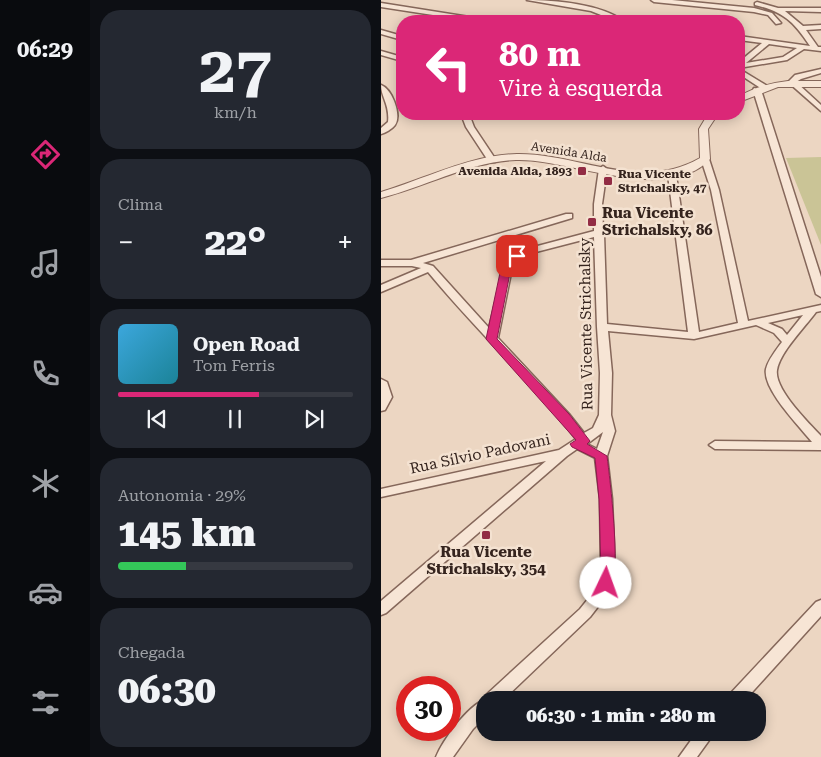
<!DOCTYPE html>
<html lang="pt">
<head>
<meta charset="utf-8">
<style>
  :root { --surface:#171b24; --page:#242831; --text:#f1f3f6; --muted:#9ea1a6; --line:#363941; --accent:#db2777 }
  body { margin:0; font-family:"Roboto Serif",serif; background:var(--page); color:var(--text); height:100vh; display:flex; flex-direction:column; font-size:19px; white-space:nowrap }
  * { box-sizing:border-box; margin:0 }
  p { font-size:16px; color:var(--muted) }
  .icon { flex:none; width:28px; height:28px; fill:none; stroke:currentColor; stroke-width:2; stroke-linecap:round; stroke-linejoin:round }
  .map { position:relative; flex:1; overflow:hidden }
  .side { display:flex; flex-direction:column; gap:10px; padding:10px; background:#0d0f14; width:291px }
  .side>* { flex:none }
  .guide { position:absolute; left:15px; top:15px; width:349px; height:105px; border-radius:20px; box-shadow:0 2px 12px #0003; background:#db2777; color:#fff; overflow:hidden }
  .speed { position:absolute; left:15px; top:676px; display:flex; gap:10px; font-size:25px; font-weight:700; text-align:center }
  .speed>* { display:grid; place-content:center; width:65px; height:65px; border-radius:50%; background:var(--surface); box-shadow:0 2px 12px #0003; line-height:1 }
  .speed .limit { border:8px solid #d22; background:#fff; color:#111 }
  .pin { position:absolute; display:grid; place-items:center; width:42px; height:42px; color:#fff; margin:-21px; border-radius:10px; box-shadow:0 2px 8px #0006 }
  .me { position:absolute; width:55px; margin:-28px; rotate:3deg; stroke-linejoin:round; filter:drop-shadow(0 0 4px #0008) }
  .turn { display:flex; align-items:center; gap:18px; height:105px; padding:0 20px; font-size:22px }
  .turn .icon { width:65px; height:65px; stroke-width:2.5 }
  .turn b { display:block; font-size:35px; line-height:42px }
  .big { font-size:38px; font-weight:800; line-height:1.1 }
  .side .tile { flex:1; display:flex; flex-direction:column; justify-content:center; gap:8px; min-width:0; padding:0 18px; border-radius:20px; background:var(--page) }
  .side .dial { align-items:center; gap:0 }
  .dial b { font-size:65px; line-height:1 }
  .song { display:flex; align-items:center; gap:15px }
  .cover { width:60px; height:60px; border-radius:8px; background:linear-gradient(135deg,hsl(200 70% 55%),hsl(190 70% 35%)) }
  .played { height:5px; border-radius:2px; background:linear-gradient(90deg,var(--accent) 60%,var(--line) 60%) }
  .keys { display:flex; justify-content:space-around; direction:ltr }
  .heat { display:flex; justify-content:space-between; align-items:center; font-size:28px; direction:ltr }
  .charge { height:8px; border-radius:4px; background:linear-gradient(90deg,#34c759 29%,var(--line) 0) }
  .trip { position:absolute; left:95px; top:691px; width:290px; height:50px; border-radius:20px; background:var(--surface); box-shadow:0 2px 12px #0003; font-weight:800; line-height:50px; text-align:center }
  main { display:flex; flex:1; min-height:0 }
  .menu { display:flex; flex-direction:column; width:90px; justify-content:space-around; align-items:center; background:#090b0e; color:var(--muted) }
  .menu .icon { width:35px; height:35px }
  .menu .active { color:var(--accent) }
  .menu b { font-size:22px; color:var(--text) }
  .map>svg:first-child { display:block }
  .green { fill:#cac496 }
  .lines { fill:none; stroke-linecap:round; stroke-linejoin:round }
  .minor-casing { stroke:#85675a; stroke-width:3 }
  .tertiary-casing { stroke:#85675a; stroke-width:2 }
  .minor { fill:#f7e5d5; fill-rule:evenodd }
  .tertiary { fill:#f7e5d5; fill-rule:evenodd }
  .route { fill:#db2777; stroke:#8e194d }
  .poi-dot { fill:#922c44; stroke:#f4e2d1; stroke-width:2 }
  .labels { text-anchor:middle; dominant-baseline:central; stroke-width:5; stroke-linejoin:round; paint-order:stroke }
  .far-street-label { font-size:12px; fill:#35241e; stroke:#f4e2d1 }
  .far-poi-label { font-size:12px; font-weight:bold; fill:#35241e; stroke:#f4e2d1; text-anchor:end }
  .poi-label { font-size:15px; font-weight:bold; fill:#35241e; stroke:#f4e2d1; text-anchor:start }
  .street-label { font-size:15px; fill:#35241e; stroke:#f4e2d1 }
</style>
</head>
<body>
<main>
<nav class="menu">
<b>06:29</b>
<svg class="icon active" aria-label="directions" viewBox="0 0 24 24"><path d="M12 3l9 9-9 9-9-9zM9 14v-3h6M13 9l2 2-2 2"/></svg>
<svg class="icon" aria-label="music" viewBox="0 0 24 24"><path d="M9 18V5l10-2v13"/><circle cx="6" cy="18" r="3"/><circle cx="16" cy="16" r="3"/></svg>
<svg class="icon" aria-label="phone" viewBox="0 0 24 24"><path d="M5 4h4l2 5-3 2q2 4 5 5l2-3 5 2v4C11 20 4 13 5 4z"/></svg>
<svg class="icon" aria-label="climate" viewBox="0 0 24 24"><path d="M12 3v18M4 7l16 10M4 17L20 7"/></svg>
<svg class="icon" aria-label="car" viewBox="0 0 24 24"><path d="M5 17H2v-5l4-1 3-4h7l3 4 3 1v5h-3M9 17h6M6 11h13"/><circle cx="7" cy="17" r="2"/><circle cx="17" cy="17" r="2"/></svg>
<svg class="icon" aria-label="filters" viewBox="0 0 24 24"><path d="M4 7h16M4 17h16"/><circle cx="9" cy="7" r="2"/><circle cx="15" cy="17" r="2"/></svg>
</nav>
<section class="side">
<div class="tile dial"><b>27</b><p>km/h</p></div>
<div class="tile"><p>Clima</p>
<div class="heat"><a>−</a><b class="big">22°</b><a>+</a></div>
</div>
<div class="tile">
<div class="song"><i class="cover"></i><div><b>Open Road</b><p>Tom Ferris</p></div></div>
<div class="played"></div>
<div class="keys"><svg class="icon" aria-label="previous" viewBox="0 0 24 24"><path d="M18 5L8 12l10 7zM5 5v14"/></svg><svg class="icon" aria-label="pause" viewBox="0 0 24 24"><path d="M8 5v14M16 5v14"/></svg><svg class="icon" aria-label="next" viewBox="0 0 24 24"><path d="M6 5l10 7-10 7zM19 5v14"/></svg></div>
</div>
<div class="tile"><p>Autonomia · 29%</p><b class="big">145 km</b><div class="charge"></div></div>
<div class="tile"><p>Chegada</p><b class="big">06:30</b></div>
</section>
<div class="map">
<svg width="440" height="757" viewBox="0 0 440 757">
  <rect width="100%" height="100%" fill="#ecd6c2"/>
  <!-- green -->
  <path class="green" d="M 440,157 L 440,245 L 405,158 Z"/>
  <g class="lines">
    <defs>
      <path id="minor" d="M 146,0 C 175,0 219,4 243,21 L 235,21 L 210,11 Z
        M 270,0 L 291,0 L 373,8 L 391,13 L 400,23 L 395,24 L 387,15 L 373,12 L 273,2 Z
        M 376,2 L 397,8 L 440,8 L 440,12 L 404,11 L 422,26 L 440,25 L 440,29 L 425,30 L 437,47 L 440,47 L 440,51 L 423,49 L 406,60 L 358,68 L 358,62 L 381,43 L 358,40 L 358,36 L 429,46 C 413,22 403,12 374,5 L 374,3 ZM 388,44 L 416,48 L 402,57 L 365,63 Z
        M 0,3 L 101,19 L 104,21 L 91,21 L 0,7 Z
        M 0,30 L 21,36 L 21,40 L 0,34 Z
        M 0,51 L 21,57 L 21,61 L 0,55 Z
        M 358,69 L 360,70 L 388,87 L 381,89 L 358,74 Z
        M 440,69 L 440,73 L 420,79 L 415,82 L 440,105 L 440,111 L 407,82 L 414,75 Z
        M 0,85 C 11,89 21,115 14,125 C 11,129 4,133 0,134 L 0,128 L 7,122 C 9,105 0,97 0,85 Z
        M 373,88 L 380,90 L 440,277 L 440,297 L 435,294 L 372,90 Z
        M 80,114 L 88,114 L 93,127 L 115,160 L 114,162 L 108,162 L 85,127 Z
        M 321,157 L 324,157 L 328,159 L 338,190 L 367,321 L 440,305 L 440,311 L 435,312 C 424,327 399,352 396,370 C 393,389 427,422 440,436 L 440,450 L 334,449 L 328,445 L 334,441 L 431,442 C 419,427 381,389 385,369 C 387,360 395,350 401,342 L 393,333 L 375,325 L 313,339 L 227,331 L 231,373 L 230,415 L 234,431 L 226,456 L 231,499 L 234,572 L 229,591 L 209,617 L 122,700 L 104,700 L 104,717 L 92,729 L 72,757 L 55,757 C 62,740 86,707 103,700 L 105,695 L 199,609 L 215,589 L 220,572 L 219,499 L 214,458 L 196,449 L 186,456 L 5,613 L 0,615 L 0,601 L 165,461 L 0,497 L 0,489 L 178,450 L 195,439 C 149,380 95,330 47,272 L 0,292 L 0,285 L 40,268 L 31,266 L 0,266 L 0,260 L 30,260 L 185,214 L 191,214 L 191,218 L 42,263 L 52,266 L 108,328 L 125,259 L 149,248 L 213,231 L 213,204 L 218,169 L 222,166 L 226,169 L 221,204 L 222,230 L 225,232 L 223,234 L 226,324 L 307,332 L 287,175 L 291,172 L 295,175 L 318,332 L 357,323 L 330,190 L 320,159 ZM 213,237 L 216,327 L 219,373 L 218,415 L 212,428 L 203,433 L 188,414 L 117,338 L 132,263 L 155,252 ZM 422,315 L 406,335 L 401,329 L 387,323 ZM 222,432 L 216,449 L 206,444 Z
        M 0,379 L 6,382 L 11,397 L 4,410 L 0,411 Z
        M 440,600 L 440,616 L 364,700 L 346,700 L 348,695 L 435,602 Z
        M 316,732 L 334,732 L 316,757 L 298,757 Z"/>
      <path id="tertiary" d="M 407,81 L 440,81 L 440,87 L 397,87 L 358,102 L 358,96 C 373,88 389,83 407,81 Z
        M 327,114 L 337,114 L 327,129 L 329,159 C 287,205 187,158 135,160 C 87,162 45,187 0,198 L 0,192 C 44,179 89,155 136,154 C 199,153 258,193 319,158 L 318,129 Z"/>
    </defs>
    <!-- minor casing -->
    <use href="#minor" class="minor-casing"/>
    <!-- tertiary casing -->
    <use href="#tertiary" class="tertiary-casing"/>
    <!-- minor -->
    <use href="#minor" class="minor"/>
    <!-- tertiary -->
    <use href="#tertiary" class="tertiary"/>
  </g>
  <!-- route -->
  <path class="route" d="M 136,253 L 141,256 L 132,263 L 130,268 L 116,339 L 188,414 L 209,441 L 206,444 L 226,456 C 229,480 240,569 230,587 L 220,587 L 218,583 L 220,572 L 218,499 L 214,458 L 191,447 L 189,444 L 195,440 L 105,339 L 120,268 L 125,259 Z"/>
  <!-- markers -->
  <g class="poi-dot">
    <rect x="196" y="166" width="10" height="10" rx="2.5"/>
    <rect x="222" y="176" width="10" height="10" rx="2.5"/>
    <rect x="206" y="217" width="10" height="10" rx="2.5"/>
    <rect x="100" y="530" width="10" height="10" rx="2.5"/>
  </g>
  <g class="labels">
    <!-- far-street labels -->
    <g class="far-street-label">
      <text transform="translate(188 152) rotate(9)">Avenida Alda</text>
    </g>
    <!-- far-poi labels -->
    <g class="far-poi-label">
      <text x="191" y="171">Avenida Alda, 1893</text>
      <text x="237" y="174" text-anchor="start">Rua Vicente<tspan x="237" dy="14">Strichalsky, 47</tspan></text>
    </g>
    <!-- poi labels -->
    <g class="poi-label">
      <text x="221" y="213">Rua Vicente<tspan x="221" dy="17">Strichalsky, 86</tspan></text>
      <text x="105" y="552" text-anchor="middle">Rua Vicente<tspan x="105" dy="17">Strichalsky, 354</tspan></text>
    </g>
    <!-- street labels -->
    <g class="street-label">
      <text transform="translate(205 324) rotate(-91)">Rua Vicente Strichalsky</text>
      <text transform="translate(99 454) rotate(-12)">Rua Sílvio Padovani</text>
    </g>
  </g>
</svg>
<div class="speed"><div class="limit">30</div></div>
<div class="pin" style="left:136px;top:256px;background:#d93025"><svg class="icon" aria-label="arrive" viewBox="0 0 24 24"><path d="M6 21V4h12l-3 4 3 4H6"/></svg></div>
<svg class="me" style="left:225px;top:583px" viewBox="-20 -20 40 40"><circle r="19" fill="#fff"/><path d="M0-13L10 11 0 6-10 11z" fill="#db2777"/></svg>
<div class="trip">06:30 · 1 min · 280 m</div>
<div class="guide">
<div class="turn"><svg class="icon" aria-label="left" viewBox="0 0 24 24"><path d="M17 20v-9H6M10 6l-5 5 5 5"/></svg><div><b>80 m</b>Vire à esquerda</div></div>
</div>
</div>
</main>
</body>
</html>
